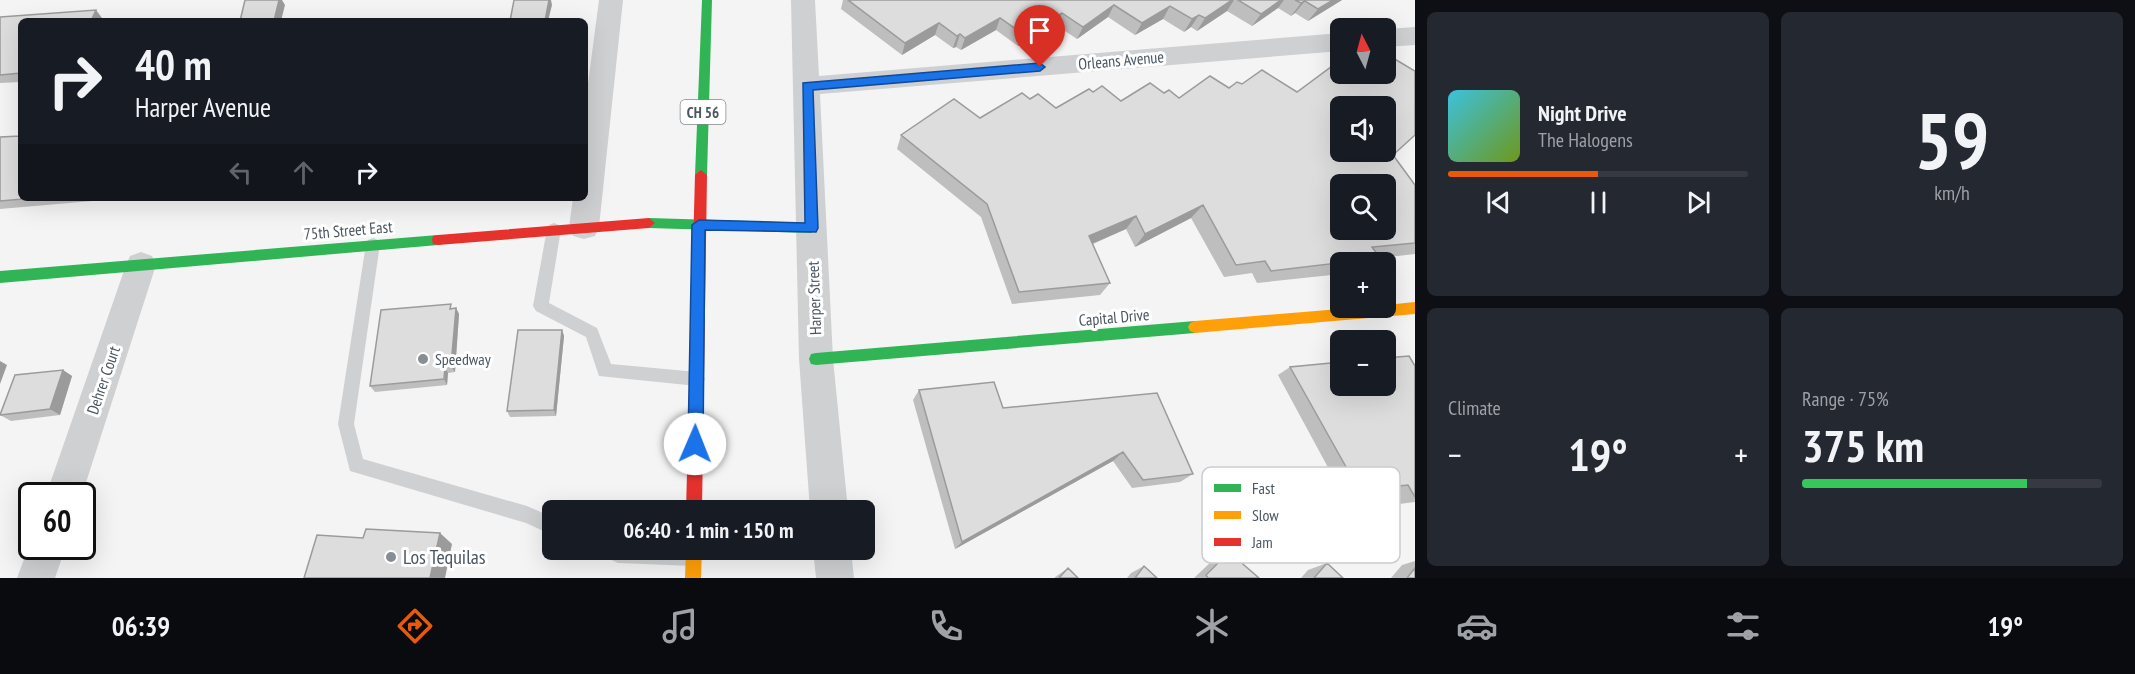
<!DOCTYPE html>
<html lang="en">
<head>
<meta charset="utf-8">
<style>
  :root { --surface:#171b24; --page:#242831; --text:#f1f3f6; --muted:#9ea1a6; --line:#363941; --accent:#ea580c }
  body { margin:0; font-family:"PT Sans Narrow",sans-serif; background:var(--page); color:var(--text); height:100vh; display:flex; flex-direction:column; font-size:22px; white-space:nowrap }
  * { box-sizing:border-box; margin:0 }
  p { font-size:20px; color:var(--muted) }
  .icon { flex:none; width:33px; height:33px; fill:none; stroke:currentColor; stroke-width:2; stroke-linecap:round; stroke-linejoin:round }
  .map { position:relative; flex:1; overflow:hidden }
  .drawer { display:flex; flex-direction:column; gap:12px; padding:12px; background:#0d0f14; width:720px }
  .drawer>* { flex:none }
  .banner { position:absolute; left:18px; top:18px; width:570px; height:183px; border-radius:9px; box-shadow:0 6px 24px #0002; background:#171b24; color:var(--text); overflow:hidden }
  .needle { width:39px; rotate:354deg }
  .fabs { position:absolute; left:1330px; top:18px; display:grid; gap:12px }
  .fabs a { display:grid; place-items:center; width:66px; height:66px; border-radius:9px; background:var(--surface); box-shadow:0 6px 24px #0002; font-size:30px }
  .speed { position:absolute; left:18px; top:482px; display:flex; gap:12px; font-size:30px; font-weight:700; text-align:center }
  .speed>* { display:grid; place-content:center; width:78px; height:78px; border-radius:50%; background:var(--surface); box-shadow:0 6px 24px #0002; line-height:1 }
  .speed .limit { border:3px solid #111; border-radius:9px; background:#fff; color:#111 }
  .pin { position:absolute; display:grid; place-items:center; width:51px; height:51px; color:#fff; margin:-62px -26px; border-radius:50% 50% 50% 0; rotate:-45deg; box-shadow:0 0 6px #0007 }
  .pin .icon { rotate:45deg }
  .me { position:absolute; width:66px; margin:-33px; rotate:1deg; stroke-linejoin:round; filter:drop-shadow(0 0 4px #0008) }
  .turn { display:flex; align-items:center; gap:21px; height:126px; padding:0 18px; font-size:27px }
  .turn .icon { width:78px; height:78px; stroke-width:2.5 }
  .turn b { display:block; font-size:42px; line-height:51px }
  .lanes { display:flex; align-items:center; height:57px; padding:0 18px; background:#0003; justify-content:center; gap:30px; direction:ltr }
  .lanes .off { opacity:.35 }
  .big { font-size:45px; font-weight:700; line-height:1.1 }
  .drawer .tile { flex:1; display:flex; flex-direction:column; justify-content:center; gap:9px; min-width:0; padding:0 21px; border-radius:9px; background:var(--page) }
  .drawer .dial { align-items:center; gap:0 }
  .dial b { font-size:78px; line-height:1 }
  .song { display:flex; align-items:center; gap:18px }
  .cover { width:72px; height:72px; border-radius:9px; background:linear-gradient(135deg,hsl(190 70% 55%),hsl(80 70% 35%)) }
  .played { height:6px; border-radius:3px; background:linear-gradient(90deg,var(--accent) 50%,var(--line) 50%) }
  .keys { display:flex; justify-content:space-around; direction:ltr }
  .heat { display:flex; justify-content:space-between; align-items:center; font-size:33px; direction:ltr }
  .charge { height:9px; border-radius:4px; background:linear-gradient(90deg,#34c759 75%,var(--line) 0) }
  .drawer .tiles { flex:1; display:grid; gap:12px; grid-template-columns:repeat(2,1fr) }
  .trip { position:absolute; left:542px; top:500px; width:333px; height:60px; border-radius:9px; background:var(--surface); box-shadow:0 6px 24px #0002; font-weight:700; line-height:60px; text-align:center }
  .tabs { display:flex; height:96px; justify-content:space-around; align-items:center; background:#090b0e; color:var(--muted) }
  .tabs .icon { width:42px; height:42px }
  .tabs .active { color:var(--accent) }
  .tabs b { font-size:27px; color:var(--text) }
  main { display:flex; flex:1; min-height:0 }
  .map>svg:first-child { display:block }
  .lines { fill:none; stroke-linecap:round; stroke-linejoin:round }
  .lane { fill:#ced0d2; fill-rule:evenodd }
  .street { fill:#ced0d2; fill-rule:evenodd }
  .fast { fill:#30b455; fill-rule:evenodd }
  .slow { fill:#ff9f0a; fill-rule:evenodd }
  .jam { fill:#e5322d; fill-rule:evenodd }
  .wall { fill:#bebebf }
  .shaded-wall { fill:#9b9b9b }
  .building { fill:#ddddde; stroke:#9b9b9b; stroke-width:1.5; fill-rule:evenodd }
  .route { fill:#1a73e8; stroke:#114b97; stroke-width:1.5 }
  .poi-dot { fill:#868d94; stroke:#fff; stroke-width:2 }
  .labels { text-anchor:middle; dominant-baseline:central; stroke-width:6; stroke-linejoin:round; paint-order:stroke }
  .shield { fill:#fff; stroke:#808990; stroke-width:1.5 }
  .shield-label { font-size:15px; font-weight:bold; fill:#4a5661 }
  .street-label { font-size:16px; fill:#4a5661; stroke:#fff }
  .poi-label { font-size:16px; fill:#4a5661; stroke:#fff; text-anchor:start }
  .near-poi-label { font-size:20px; fill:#4a5661; stroke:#fff; text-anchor:start }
  .key { fill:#fff; stroke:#c9ccd0; stroke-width:1.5 }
  .key-label { font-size:16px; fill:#4a5661 }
</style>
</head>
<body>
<main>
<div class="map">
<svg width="1415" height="578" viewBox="0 0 1415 578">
  <rect width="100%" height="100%" fill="#f4f4f4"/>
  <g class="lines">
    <!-- lane -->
    <path class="lane" d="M 554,223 L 559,225 L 561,229 L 549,303 L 597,328 L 611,364 L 697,372 L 703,374 L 705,379 L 703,384 L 697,386 L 599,376 L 586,337 L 536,311 L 533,306 L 547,229 L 549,225 Z
      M 373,238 L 378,240 L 380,244 L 354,424 L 363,459 L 527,506 L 552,517 L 552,535 L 526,523 L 350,471 L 338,424 L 366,244 L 368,240 Z
      M 598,549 L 696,549 L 699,551 L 702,557 L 699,563 L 693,566 L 618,563 L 601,555 Z"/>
    <!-- street -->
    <path class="street" d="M 599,0 L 623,0 L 599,227 L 595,236 L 584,239 L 573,236 L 569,227 L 573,198 L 585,198 L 585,106 Z
      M 791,0 L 815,0 L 819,76 L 1341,33 L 1341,51 L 820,94 L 833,359 L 848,510 L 810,510 L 799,359 Z
      M 1415,27 L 1415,45 L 1386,47 L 1386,29 Z
      M 141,252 L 152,256 L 156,265 L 82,495 L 46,495 L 126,265 L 130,256 Z
      M 32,538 L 32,546 L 66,546 L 55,578 L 17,578 Z
      M 813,549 L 851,549 L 854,578 L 816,578 Z"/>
    <!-- fast -->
    <path class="fast" d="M 702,0 L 712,0 L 707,175 L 701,180 L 695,175 Z
      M 649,218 L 811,223 L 817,228 L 811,233 L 649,228 L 643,223 Z
      M 438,235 L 443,236 L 444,240 L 443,244 L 438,245 L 0,283 L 0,271 Z
      M 1195,321 L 1200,323 L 1202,327 L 1200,331 L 1195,333 L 816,365 L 811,364 L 809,359 L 811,354 L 816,353 Z"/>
    <!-- slow -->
    <path class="slow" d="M 1415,302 L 1415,314 L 1195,333 L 1190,331 L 1188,327 L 1190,323 L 1195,321 L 1352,308 L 1386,308 L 1386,305 Z
      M 686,549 L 702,549 L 701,578 L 685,578 Z"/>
    <!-- jam -->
    <path class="jam" d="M 701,170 L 707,175 L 702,510 L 686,510 L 695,175 Z
      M 649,218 L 655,223 L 649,228 L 438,245 L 433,244 L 432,240 L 433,236 L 438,235 Z"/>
  </g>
  <!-- wall -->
  <path class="wall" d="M 843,0 L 1342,0 L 1308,21 L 1295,13 L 1291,16 L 1278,8 L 1252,26 L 1227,11 L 1197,31 L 1191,27 L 1184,32 L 1163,19 L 1135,35 L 1108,17 L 1077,39 L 1056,25 L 1018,46 L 996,30 L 961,50 L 956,47 L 953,48 L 935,35 L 902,55 L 841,9 Z
    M 0,17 L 102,18 L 101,21 L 21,21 L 21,82 L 0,83 Z
    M 1242,84 L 1393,155 L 1415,185 L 1415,254 L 1380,258 L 1375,262 L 1341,262 L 1341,274 L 1257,283 L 1252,273 L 1224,277 L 1191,218 L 1135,247 L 1126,229 L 1093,244 L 1110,283 L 1100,295 L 1012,304 L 981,217 L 897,149 L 901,135 L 980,118 L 1030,99 L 1056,108 L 1093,92 L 1121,101 L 1164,93 L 1179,98 Z
    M 0,137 L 21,198 L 127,198 L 0,209 Z
    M 453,308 L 456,308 L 459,314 L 455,372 L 448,373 L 447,385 L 375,392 L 370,386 Z
    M 562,330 L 564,336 L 556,416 L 510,417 L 507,411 Z
    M 1415,366 L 1415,502 L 1399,504 L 1392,492 L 1344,497 L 1278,375 L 1290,367 Z
    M 63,370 L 72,376 L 60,415 L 11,421 L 0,415 Z
    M 919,390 L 1003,408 L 1193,474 L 1180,482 L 1132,488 L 1113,461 L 955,549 L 913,400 Z
    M 1229,552 L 1259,578 L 1194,578 L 1214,559 Z
    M 1415,561 L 1415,578 L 1391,578 L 1402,565 Z
    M 1327,563 L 1343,578 L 1301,578 L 1308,570 Z
    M 1144,566 L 1157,578 L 1127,578 L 1131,573 Z
    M 1068,568 L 1078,578 L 1054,578 L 1058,575 Z"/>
  <!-- shaded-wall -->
  <path class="shaded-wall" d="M 279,0 L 282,0 L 285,5 L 281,21 L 274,21 Z
    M 549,0 L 551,0 L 552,5 L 548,21 L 545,21 Z
    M 1232,0 L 1234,0 L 1227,11 L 1197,31 L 1205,18 Z
    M 1281,0 L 1284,0 L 1278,8 L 1252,26 L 1261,14 Z
    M 1333,0 L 1342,0 L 1308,21 L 1318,9 Z
    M 1305,1 L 1295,13 L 1291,16 L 1301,3 Z
    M 1114,5 L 1108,17 L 1077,39 L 1083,27 Z
    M 1170,6 L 1163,19 L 1135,35 L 1142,23 Z
    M 96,10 L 102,18 L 101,21 L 91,21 Z
    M 1062,13 L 1056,25 L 1018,46 L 1023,34 Z
    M 1199,15 L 1191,27 L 1184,32 L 1192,19 Z
    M 1000,18 L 996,30 L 961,50 L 965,38 Z
    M 939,23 L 935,35 L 902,55 L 905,43 Z
    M 960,34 L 956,47 L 953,48 L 957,36 Z
    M 1203,205 L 1191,218 L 1135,247 L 1145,234 Z
    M 1136,216 L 1126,229 L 1080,249 L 1089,236 Z
    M 456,308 L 459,314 L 455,372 L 451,366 Z
    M 562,330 L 564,336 L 556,416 L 554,410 Z
    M 0,361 L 7,365 L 0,384 Z
    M 445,367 L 448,373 L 447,385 L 444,379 Z
    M 63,370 L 72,376 L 60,415 L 50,409 Z
    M 1123,452 L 1113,461 L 955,549 L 962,542 Z
    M 440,533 L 452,544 L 445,578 L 430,578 Z"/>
  <!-- building -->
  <path class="building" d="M 245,0 L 279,0 L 274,21 L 240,21 Z
    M 514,0 L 549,0 L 545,21 L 510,21 Z
    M 848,0 L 1232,0 L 1205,18 L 1199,15 L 1192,19 L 1170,6 L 1142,23 L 1114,5 L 1083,27 L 1062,13 L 1023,34 L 1000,18 L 965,38 L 960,34 L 957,36 L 939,23 L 905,43 Z
    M 1238,0 L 1281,0 L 1261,14 Z
    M 1295,0 L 1333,0 L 1318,9 L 1305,1 L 1301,3 Z
    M 96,10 L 91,21 L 21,21 L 21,73 L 0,75 L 0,17 Z
    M 1393,58 L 1415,71 L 1415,135 L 1393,155 L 1415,185 L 1415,243 L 1372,247 L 1380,258 L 1271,271 L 1265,261 L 1236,265 L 1203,205 L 1145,234 L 1136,216 L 1089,236 L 1110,283 L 1019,292 L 987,204 L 901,135 L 954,99 L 980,118 L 1022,93 L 1030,99 L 1038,94 L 1056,108 L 1089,89 L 1093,92 L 1102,86 L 1121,101 L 1150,83 L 1164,93 L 1169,90 L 1179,98 L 1210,76 L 1229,88 L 1237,82 L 1242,84 L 1262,70 L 1297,92 L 1335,64 L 1341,68 L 1341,74 L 1351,74 L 1365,82 L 1375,74 L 1386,74 L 1386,64 ZM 1341,106 L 1386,106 L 1386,152 L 1341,152 ZM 1341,184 L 1386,184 L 1386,230 L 1341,230 Z
    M 21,134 L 21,198 L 34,198 L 0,201 L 0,137 L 20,136 Z
    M 451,304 L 450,309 L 456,308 L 451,366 L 445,367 L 444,379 L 370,386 L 381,310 Z
    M 518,330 L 562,330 L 554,410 L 507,411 Z
    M 1409,356 L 1415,366 L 1415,497 L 1408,485 L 1359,490 L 1290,367 L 1341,362 L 1341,386 L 1386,386 L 1386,358 Z
    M 63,370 L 50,409 L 0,415 L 15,375 Z
    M 994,382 L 1003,408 L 1157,393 L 1193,474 L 1143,480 L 1123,452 L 962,542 L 919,390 Z
    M 366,529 L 440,533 L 430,578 L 304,578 L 317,535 L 363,538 Z
    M 1229,552 L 1259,578 L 1208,578 L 1206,575 Z
    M 1327,563 L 1343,578 L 1314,578 Z
    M 1144,566 L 1157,578 L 1135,578 Z
    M 1068,568 L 1078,578 L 1059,578 Z
    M 1415,568 L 1415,578 L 1407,578 Z"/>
  <!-- route -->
  <path class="route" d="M 1040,63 L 1045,67 L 1040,71 L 813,90 L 818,228 L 816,232 L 705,230 L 703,444 L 701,449 L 695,452 L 690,449 L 688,444 L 692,225 L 699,220 L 805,223 L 803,83 Z"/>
  <!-- markers -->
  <g class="poi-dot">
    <circle cx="423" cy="359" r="6"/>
    <circle cx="391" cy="557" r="6"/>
  </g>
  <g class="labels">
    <!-- shield labels -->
    <rect class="shield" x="680.5" y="100" width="45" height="24" rx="4.5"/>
    <g class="shield-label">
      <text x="703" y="112">CH 56</text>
    </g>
    <!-- street labels -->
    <g class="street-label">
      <text transform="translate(1121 60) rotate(-5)">Orleans Avenue</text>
      <text transform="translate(348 230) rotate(-5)">75th Street East</text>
      <text transform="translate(814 298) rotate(-92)">Harper Street</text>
      <text transform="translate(1114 317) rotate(-5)">Capital Drive</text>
      <text transform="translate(103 380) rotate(-71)">Dehrer Court</text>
    </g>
    <!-- poi labels -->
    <g class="poi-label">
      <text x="435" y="359">Speedway</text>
    </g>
    <!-- near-poi labels -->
    <g class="near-poi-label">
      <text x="403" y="557">Los Tequilas</text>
    </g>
  </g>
  <!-- legend -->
  <rect x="1202" y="467" width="198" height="96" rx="9" class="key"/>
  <rect x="1214" y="484" width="27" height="8" fill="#30b455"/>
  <rect x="1214" y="511" width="27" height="8" fill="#ff9f0a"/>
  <rect x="1214" y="538" width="27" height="8" fill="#e5322d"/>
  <g class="key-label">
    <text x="1252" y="494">Fast</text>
    <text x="1252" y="521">Slow</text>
    <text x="1252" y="548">Jam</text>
  </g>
</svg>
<div class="fabs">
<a><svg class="needle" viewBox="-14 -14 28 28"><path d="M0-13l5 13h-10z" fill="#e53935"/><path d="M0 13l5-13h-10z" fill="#9ea1a6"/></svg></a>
<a><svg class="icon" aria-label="sound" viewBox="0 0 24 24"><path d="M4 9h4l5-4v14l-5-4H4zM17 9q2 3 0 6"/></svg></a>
<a><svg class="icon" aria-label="search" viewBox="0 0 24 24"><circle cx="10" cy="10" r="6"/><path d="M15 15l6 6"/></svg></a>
<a>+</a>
<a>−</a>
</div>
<div class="speed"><div class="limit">60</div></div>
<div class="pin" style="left:1040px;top:67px;background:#d93025"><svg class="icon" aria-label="arrive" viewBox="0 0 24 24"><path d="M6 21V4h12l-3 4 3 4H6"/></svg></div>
<svg class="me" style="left:695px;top:444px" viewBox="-20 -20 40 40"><circle r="19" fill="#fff"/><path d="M0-13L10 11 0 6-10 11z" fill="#1a73e8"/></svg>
<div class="trip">06:40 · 1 min · 150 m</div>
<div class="banner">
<div class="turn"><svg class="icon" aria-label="right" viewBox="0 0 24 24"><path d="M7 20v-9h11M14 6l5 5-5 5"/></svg><div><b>40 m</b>Harper Avenue</div></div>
<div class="lanes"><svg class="icon off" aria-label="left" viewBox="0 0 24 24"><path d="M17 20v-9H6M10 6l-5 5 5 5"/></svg><svg class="icon off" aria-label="ahead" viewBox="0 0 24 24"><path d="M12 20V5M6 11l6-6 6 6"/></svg><svg class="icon" aria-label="right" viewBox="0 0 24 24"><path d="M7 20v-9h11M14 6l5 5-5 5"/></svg></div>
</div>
</div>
<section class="drawer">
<div class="tiles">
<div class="tile">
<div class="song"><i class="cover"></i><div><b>Night Drive</b><p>The Halogens</p></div></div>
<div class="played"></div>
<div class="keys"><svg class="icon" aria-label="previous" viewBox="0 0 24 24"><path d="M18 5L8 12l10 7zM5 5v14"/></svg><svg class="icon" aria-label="pause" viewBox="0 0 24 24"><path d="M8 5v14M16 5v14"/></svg><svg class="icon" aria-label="next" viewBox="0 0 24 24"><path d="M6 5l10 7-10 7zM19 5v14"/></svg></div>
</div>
<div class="tile dial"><b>59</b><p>km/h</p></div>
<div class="tile"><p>Climate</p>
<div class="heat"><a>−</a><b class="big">19°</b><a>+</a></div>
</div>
<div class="tile"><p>Range · 75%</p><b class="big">375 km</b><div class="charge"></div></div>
</div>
</section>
</main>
<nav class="tabs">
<b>06:39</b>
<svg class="icon active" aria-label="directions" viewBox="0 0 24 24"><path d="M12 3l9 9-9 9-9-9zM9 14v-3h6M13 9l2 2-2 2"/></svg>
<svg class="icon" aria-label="music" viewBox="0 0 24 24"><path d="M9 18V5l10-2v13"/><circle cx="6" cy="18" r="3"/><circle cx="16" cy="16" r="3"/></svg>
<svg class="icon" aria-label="phone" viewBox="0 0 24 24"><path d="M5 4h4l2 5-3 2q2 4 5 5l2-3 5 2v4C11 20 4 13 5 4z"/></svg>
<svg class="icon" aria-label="climate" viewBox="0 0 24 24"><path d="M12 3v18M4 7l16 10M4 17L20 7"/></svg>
<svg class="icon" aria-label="car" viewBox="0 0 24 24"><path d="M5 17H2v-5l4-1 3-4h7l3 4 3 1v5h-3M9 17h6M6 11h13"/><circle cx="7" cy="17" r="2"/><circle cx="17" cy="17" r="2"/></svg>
<svg class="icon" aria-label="filters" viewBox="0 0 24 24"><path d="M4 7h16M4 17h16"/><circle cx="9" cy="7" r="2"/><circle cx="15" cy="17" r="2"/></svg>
<b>19°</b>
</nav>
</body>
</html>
